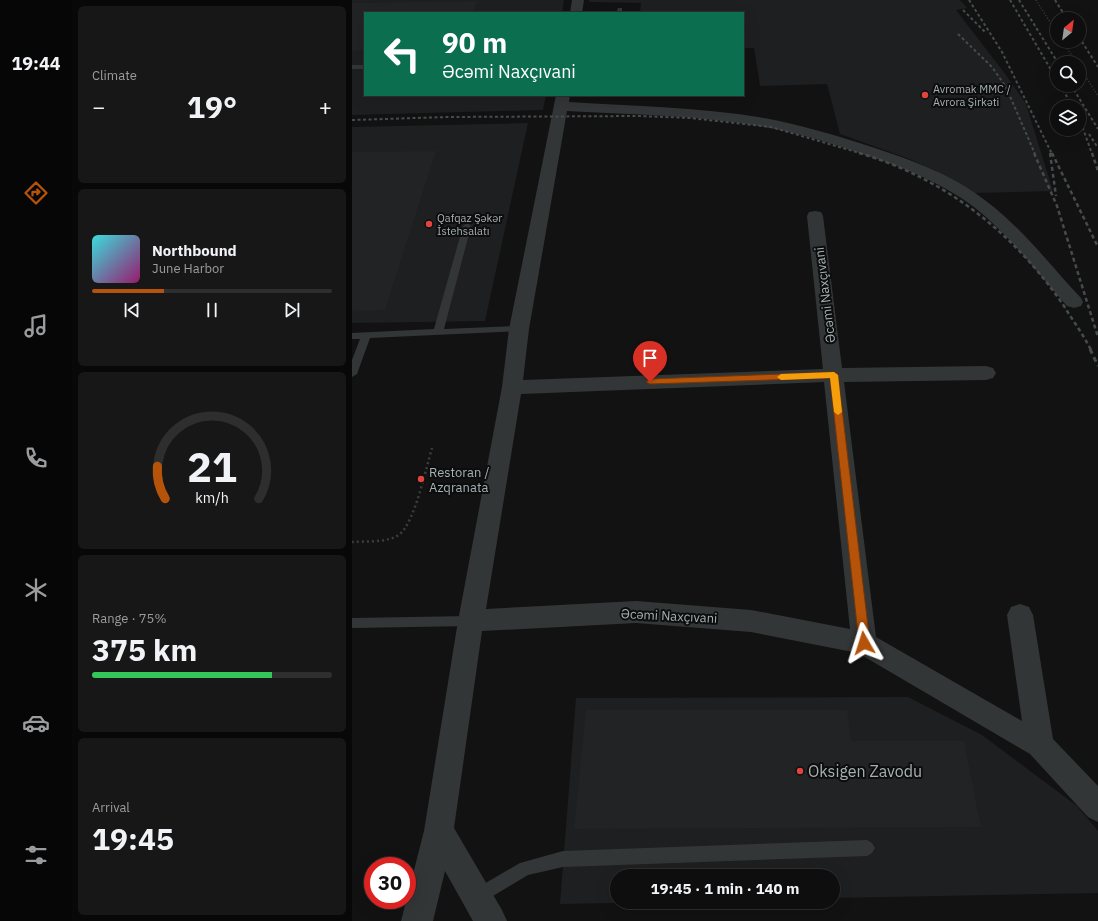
<!DOCTYPE html>
<html lang="en">
<head>
<meta charset="utf-8">
<style>
  :root { --surface:#0e0e0e; --page:#171717; --text:#f1f3f6; --muted:#9b9c9e; --line:#2e2e2e; --accent:#b45309 }
  body { margin:0; font-family:"IBM Plex Sans",sans-serif; background:var(--page); color:var(--text); height:100vh; display:flex; flex-direction:column; font-size:15px; white-space:nowrap }
  * { box-sizing:border-box; margin:0 }
  p { font-size:13px; color:var(--muted) }
  .icon { flex:none; width:22px; height:22px; fill:none; stroke:currentColor; stroke-width:2; stroke-linecap:round; stroke-linejoin:round }
  .map { position:relative; flex:1; overflow:hidden }
  .drawer { display:flex; flex-direction:column; gap:6px; padding:6px; background:#080808; width:280px }
  .drawer>* { flex:none }
  .banner { position:absolute; left:12px; top:12px; width:380px; height:84px; border-radius:0px; box-shadow:0 4px 16px #0002,0 0 0 1px var(--line); background:#0b6e4f; color:#fff; overflow:hidden }
  .needle { width:26px; rotate:29deg }
  .fabs { position:absolute; left:698px; top:12px; display:grid; gap:8px }
  .fabs a { display:grid; place-items:center; width:36px; height:36px; border-radius:50%; background:var(--surface); box-shadow:0 4px 16px #0002,0 0 0 1px var(--line); font-size:20px }
  .speed { position:absolute; left:12px; top:857px; display:flex; gap:8px; font-size:20px; font-weight:700; text-align:center }
  .speed>* { display:grid; place-content:center; width:52px; height:52px; border-radius:50%; background:var(--surface); box-shadow:0 4px 16px #0002,0 0 0 1px var(--line); line-height:1 }
  .speed .limit { border:6px solid #d22; background:#fff; color:#111 }
  .pin { position:absolute; display:grid; place-items:center; width:34px; height:34px; color:#fff; margin:-41px -17px; border-radius:50% 50% 50% 0; rotate:-45deg; box-shadow:0 0 4px #0007 }
  .pin .icon { rotate:45deg }
  .me { position:absolute; width:44px; margin:-22px; rotate:354deg; stroke-linejoin:round; filter:drop-shadow(0 0 3px #0008) }
  .turn { display:flex; align-items:center; gap:14px; height:84px; padding:0 12px; font-size:18px }
  .turn .icon { width:52px; height:52px; stroke-width:2.5 }
  .turn b { display:block; font-size:28px; line-height:34px }
  .big { font-size:30px; font-weight:700; line-height:1.1 }
  .drawer .widget { flex:1; display:flex; flex-direction:column; justify-content:center; gap:6px; min-width:0; padding:0 14px; border-radius:6px; background:var(--page) }
  .drawer .dial { align-items:center; gap:0 }
  .dial svg { height:104px; overflow:visible; fill:none; stroke:var(--line); stroke-width:7; stroke-linecap:round; text-anchor:middle }
  .dial text { fill:var(--text); stroke:none }
  .song { display:flex; align-items:center; gap:12px }
  .cover { width:48px; height:48px; border-radius:6px; background:linear-gradient(135deg,hsl(180 70% 55%),hsl(320 70% 35%)) }
  .played { height:4px; border-radius:2px; background:linear-gradient(90deg,var(--accent) 30%,var(--line) 30%) }
  .keys { display:flex; justify-content:space-around; direction:ltr }
  .heat { display:flex; justify-content:space-between; align-items:center; font-size:22px; direction:ltr }
  .charge { height:6px; border-radius:3px; background:linear-gradient(90deg,#34c759 75%,var(--line) 0) }
  .trip { position:absolute; left:258px; top:869px; width:230px; height:40px; border-radius:20px; background:var(--surface); box-shadow:0 4px 16px #0002,0 0 0 1px var(--line); font-weight:700; line-height:40px; text-align:center }
  main { display:flex; flex:1; min-height:0 }
  .tab-bar { display:flex; flex-direction:column; width:72px; justify-content:space-around; align-items:center; background:#060606; color:var(--muted) }
  .tab-bar .icon { width:28px; height:28px }
  .tab-bar .selected { color:var(--accent) }
  .tab-bar b { font-size:18px; color:var(--text) }
  .map>svg:first-child { display:block }
  .built { fill:#1e1f20 }
  .building { fill:#222324 }
  .lines { fill:none; stroke-linecap:round; stroke-linejoin:round }
  .path-far1 { stroke:#393e3e; stroke-width:1.5; stroke-dasharray:1 2; stroke-linecap:butt }
  .path { stroke:#393e3e; stroke-width:2.5; stroke-dasharray:2 3; stroke-linecap:butt }
  .lane { fill:#333637; fill-rule:evenodd }
  .street { fill:#333637; fill-rule:evenodd }
  .rail-far2 { stroke:#464b4c; stroke-width:2; stroke-dasharray:3 2.5; stroke-linecap:butt }
  .rail-far1 { stroke:#464b4c; stroke-width:2.5; stroke-dasharray:4 3; stroke-linecap:butt }
  .rail { stroke:#464b4c; stroke-width:3; stroke-dasharray:5 4; stroke-linecap:butt }
  .route { fill:#b45309; stroke:#753606 }
  .slow { fill:#f59e0b }
  .poi-dot { fill:#de453f; stroke:#0d0d0e; stroke-width:1.5 }
  .labels { text-anchor:middle; dominant-baseline:central; stroke-width:4; stroke-linejoin:round; paint-order:stroke }
  .far-poi-label { font-size:11px; fill:#a4b1b2; stroke:#0d0d0e; text-anchor:start }
  .street-label { font-size:13px; fill:#a4b1b2; stroke:#0d0d0e }
  .poi-label { font-size:13px; fill:#a4b1b2; stroke:#0d0d0e; text-anchor:start }
  .near-poi-label { font-size:16px; fill:#a4b1b2; stroke:#0d0d0e; text-anchor:start }
</style>
</head>
<body>
<main>
<nav class="tab-bar">
<b>19:44</b>
<svg class="icon selected" aria-label="directions" viewBox="0 0 24 24"><path d="M12 3l9 9-9 9-9-9zM9 14v-3h6M13 9l2 2-2 2"/></svg>
<svg class="icon" aria-label="music" viewBox="0 0 24 24"><path d="M9 18V5l10-2v13"/><circle cx="6" cy="18" r="3"/><circle cx="16" cy="16" r="3"/></svg>
<svg class="icon" aria-label="phone" viewBox="0 0 24 24"><path d="M5 4h4l2 5-3 2q2 4 5 5l2-3 5 2v4C11 20 4 13 5 4z"/></svg>
<svg class="icon" aria-label="climate" viewBox="0 0 24 24"><path d="M12 3v18M4 7l16 10M4 17L20 7"/></svg>
<svg class="icon" aria-label="car" viewBox="0 0 24 24"><path d="M5 17H2v-5l4-1 3-4h7l3 4 3 1v5h-3M9 17h6M6 11h13"/><circle cx="7" cy="17" r="2"/><circle cx="17" cy="17" r="2"/></svg>
<svg class="icon" aria-label="filters" viewBox="0 0 24 24"><path d="M4 7h16M4 17h16"/><circle cx="9" cy="7" r="2"/><circle cx="15" cy="17" r="2"/></svg>
</nav>
<section class="drawer">
<div class="widget"><p>Climate</p>
<div class="heat"><a>−</a><b class="big">19°</b><a>+</a></div>
</div>
<div class="widget">
<div class="song"><i class="cover"></i><div><b>Northbound</b><p>June Harbor</p></div></div>
<div class="played"></div>
<div class="keys"><svg class="icon" aria-label="previous" viewBox="0 0 24 24"><path d="M18 5L8 12l10 7zM5 5v14"/></svg><svg class="icon" aria-label="pause" viewBox="0 0 24 24"><path d="M8 5v14M16 5v14"/></svg><svg class="icon" aria-label="next" viewBox="0 0 24 24"><path d="M6 5l10 7-10 7zM19 5v14"/></svg></div>
</div>
<div class="widget dial"><svg viewBox="0 0 100 80">
<path d="M14 69A42 42 0 1 1 86 69"/>
<path d="M14 69A42 42 0 0 1 8 44" stroke="#b45309"/>
<text x="50" y="56" font-size="32" font-weight="700">21</text>
<text x="50" y="72" font-size="11">km/h</text>
</svg></div>
<div class="widget"><p>Range · 75%</p><b class="big">375 km</b><div class="charge"></div></div>
<div class="widget"><p>Arrival</p><b class="big">19:45</b></div>
</section>
<div class="map">
<svg width="746" height="921" viewBox="0 0 746 921">
  <rect width="100%" height="100%" fill="#121213"/>
  <!-- built -->
  <path class="built" d="M 0,0 L 212,0 L 210,13 L 13,13 L 13,95 L 194,95 L 191,110 L 0,115 Z
    M 237,0 L 608,0 L 615,8 L 604,10 L 654,75 L 674,104 L 701,191 L 621,193 L 584,171 L 555,158 L 488,134 L 475,84 L 408,86 L 402,48 L 391,48 L 391,13 L 288,13 L 289,3 L 237,2 Z
    M 176,123 L 133,321 L 0,323 L 0,127 Z
    M 556,697 L 630,735 L 725,806 L 746,831 L 746,893 L 481,898 L 481,876 L 265,876 L 265,902 L 314,902 L 208,904 L 224,698 Z"/>
  <!-- building -->
  <path class="building" d="M 125,1 L 121,13 L 13,13 L 13,50 L 0,51 L 0,3 Z
    M 84,151 L 33,310 L 0,311 L 0,152 Z
    M 234,710 L 495,710 L 499,741 L 612,741 L 629,827 L 222,829 Z"/>
  <g class="lines">
    <!-- path-far1 -->
    <path class="path-far1" d="M 684,0 L 705,33
      M 710,41 L 725,63
      M 727,66 L 746,96"/>
    <!-- path -->
    <path class="path" d="M 0,542 C 14,541 37,543 48,534 C 63,521 74,468 80,448"/>
    <!-- lane -->
    <path class="lane" d="M 266,8 L 270,8 L 270,13 L 264,13 Z
      M 0,65 L 13,65 L 13,69 L 0,69 Z
      M 115,223 L 119,226 L 92,329 L 167,326 L 172,329 L 170,331 L 18,338 L 5,374 L 0,377 L 0,360 L 8,339 L 0,339 L 0,333 L 82,329 L 111,226 Z
      M 119,616 L 124,617 L 125,621 L 124,625 L 119,626 L 0,628 L 0,618 Z
      M 515,840 L 520,843 L 523,848 L 520,853 L 515,856 L 211,867 L 176,875 L 126,905 L 120,903 L 118,897 L 120,891 L 168,863 L 211,851 Z"/>
    <!-- street -->
    <path class="street" d="M 220,0 L 232,0 L 230,13 L 218,13 Z
      M 204,95 L 218,95 L 217,102 C 282,106 348,107 412,118 C 450,125 486,136 523,148 C 562,161 601,175 634,201 C 670,228 698,265 729,298 L 731,302 L 729,306 L 722,308 L 715,306 C 685,273 658,235 622,207 C 590,183 551,167 513,155 C 484,145 454,135 423,129 C 355,115 285,115 215,111 L 177,329 L 171,380 L 471,369 L 455,216 L 457,212 L 463,211 L 469,212 L 471,216 L 490,368 L 634,366 L 641,368 L 644,373 L 641,378 L 634,380 L 492,382 L 524,637 L 670,721 L 655,615 L 659,607 L 668,604 L 677,607 L 681,615 L 701,739 L 746,786 L 746,822 L 736,817 L 678,754 L 506,653 L 399,632 L 284,623 L 130,631 L 102,828 L 150,910 L 155,921 L 121,921 L 93,871 L 81,921 L 49,921 L 72,831 L 106,621 L 150,387 L 157,329 ZM 472,382 L 498,629 L 399,610 L 284,601 L 134,609 L 169,394 Z"/>
    <!-- rail-far2 -->
    <path class="rail-far2" d="M 617,0 L 650,52 L 700,154
      M 658,0 L 705,80
      M 667,0 L 706,63
      M 703,0 L 715,19
      M 611,10 L 634,33
      M 606,34 L 640,67 L 654,87 L 683,154
      M 727,37 L 746,67
      M 708,85 L 721,107
      M 719,85 L 746,129
      M 727,117 L 740,154
      M 0,120 L 96,117 L 287,116 L 338,118 L 419,127 L 511,154
      M 737,134 L 746,148"/>
    <!-- rail-far1 -->
    <path class="rail-far1" d="M 507,153 C 593,178 662,233 712,306 C 721,321 731,334 739,350
      M 682,153 L 705,206 L 746,337
      M 698,153 L 704,196
      M 700,153 L 746,247
      M 740,153 L 746,171"/>
    <!-- rail -->
    <path class="rail" d="M 738,349 L 746,366"/>
  </g>
  <!-- route -->
  <path class="route" d="M 482,372 L 486,375 L 518,643 L 516,646 L 509,646 L 507,643 L 478,378 L 298,384 L 294,382 L 298,379 Z"/>
  <!-- slow -->
  <path class="slow" d="M 482,372 L 486,375 L 490,412 L 486,415 L 482,412 L 478,378 L 429,380 L 425,377 L 429,374 Z"/>
  <!-- markers -->
  <g class="poi-dot">
    <circle cx="573" cy="95" r="4"/>
    <circle cx="77" cy="224" r="4"/>
    <circle cx="69" cy="479" r="4"/>
    <circle cx="448" cy="771" r="4"/>
  </g>
  <g class="labels">
    <!-- far-poi labels -->
    <g class="far-poi-label">
      <text x="581" y="89">Avromak MMC /<tspan x="581" dy="13">Avrora Şirkəti</tspan></text>
      <text x="85" y="218">Qafqaz Şəkər<tspan x="85" dy="13">İstehsalatı</tspan></text>
    </g>
    <!-- street labels -->
    <g class="street-label">
      <text transform="translate(473 295) rotate(-97)">Əcəmi Naxçıvani</text>
      <text transform="translate(317 616) rotate(3)">Əcəmi Naxçıvani</text>
    </g>
    <!-- poi labels -->
    <g class="poi-label">
      <text x="77" y="472">Restoran /<tspan x="77" dy="15">Azqranata</tspan></text>
    </g>
    <!-- near-poi labels -->
    <g class="near-poi-label">
      <text x="456" y="771">Oksigen Zavodu</text>
    </g>
  </g>
</svg>
<div class="fabs">
<a><svg class="needle" viewBox="-14 -14 28 28"><path d="M0-13l5 13h-10z" fill="#e53935"/><path d="M0 13l5-13h-10z" fill="#9b9c9e"/></svg></a>
<a><svg class="icon" aria-label="search" viewBox="0 0 24 24"><circle cx="10" cy="10" r="6"/><path d="M15 15l6 6"/></svg></a>
<a><svg class="icon" aria-label="layers" viewBox="0 0 24 24"><path d="M12 4l9 5-9 5-9-5zM3 14l9 5 9-5"/></svg></a>
</div>
<div class="speed"><div class="limit">30</div></div>
<div class="pin" style="left:298px;top:382px;background:#d93025"><svg class="icon" aria-label="arrive" viewBox="0 0 24 24"><path d="M6 21V4h12l-3 4 3 4H6"/></svg></div>
<svg class="me" style="left:512px;top:643px" viewBox="-20 -20 40 40"><path d="M0-17L14 15 0 8-14 15z" fill="#b45309" stroke="#fff" stroke-width="4"/></svg>
<div class="trip">19:45 · 1 min · 140 m</div>
<div class="banner">
<div class="turn"><svg class="icon" aria-label="left" viewBox="0 0 24 24"><path d="M17 20v-9H6M10 6l-5 5 5 5"/></svg><div><b>90 m</b>Əcəmi Naxçıvani</div></div>
</div>
</div>
</main>
</body>
</html>
